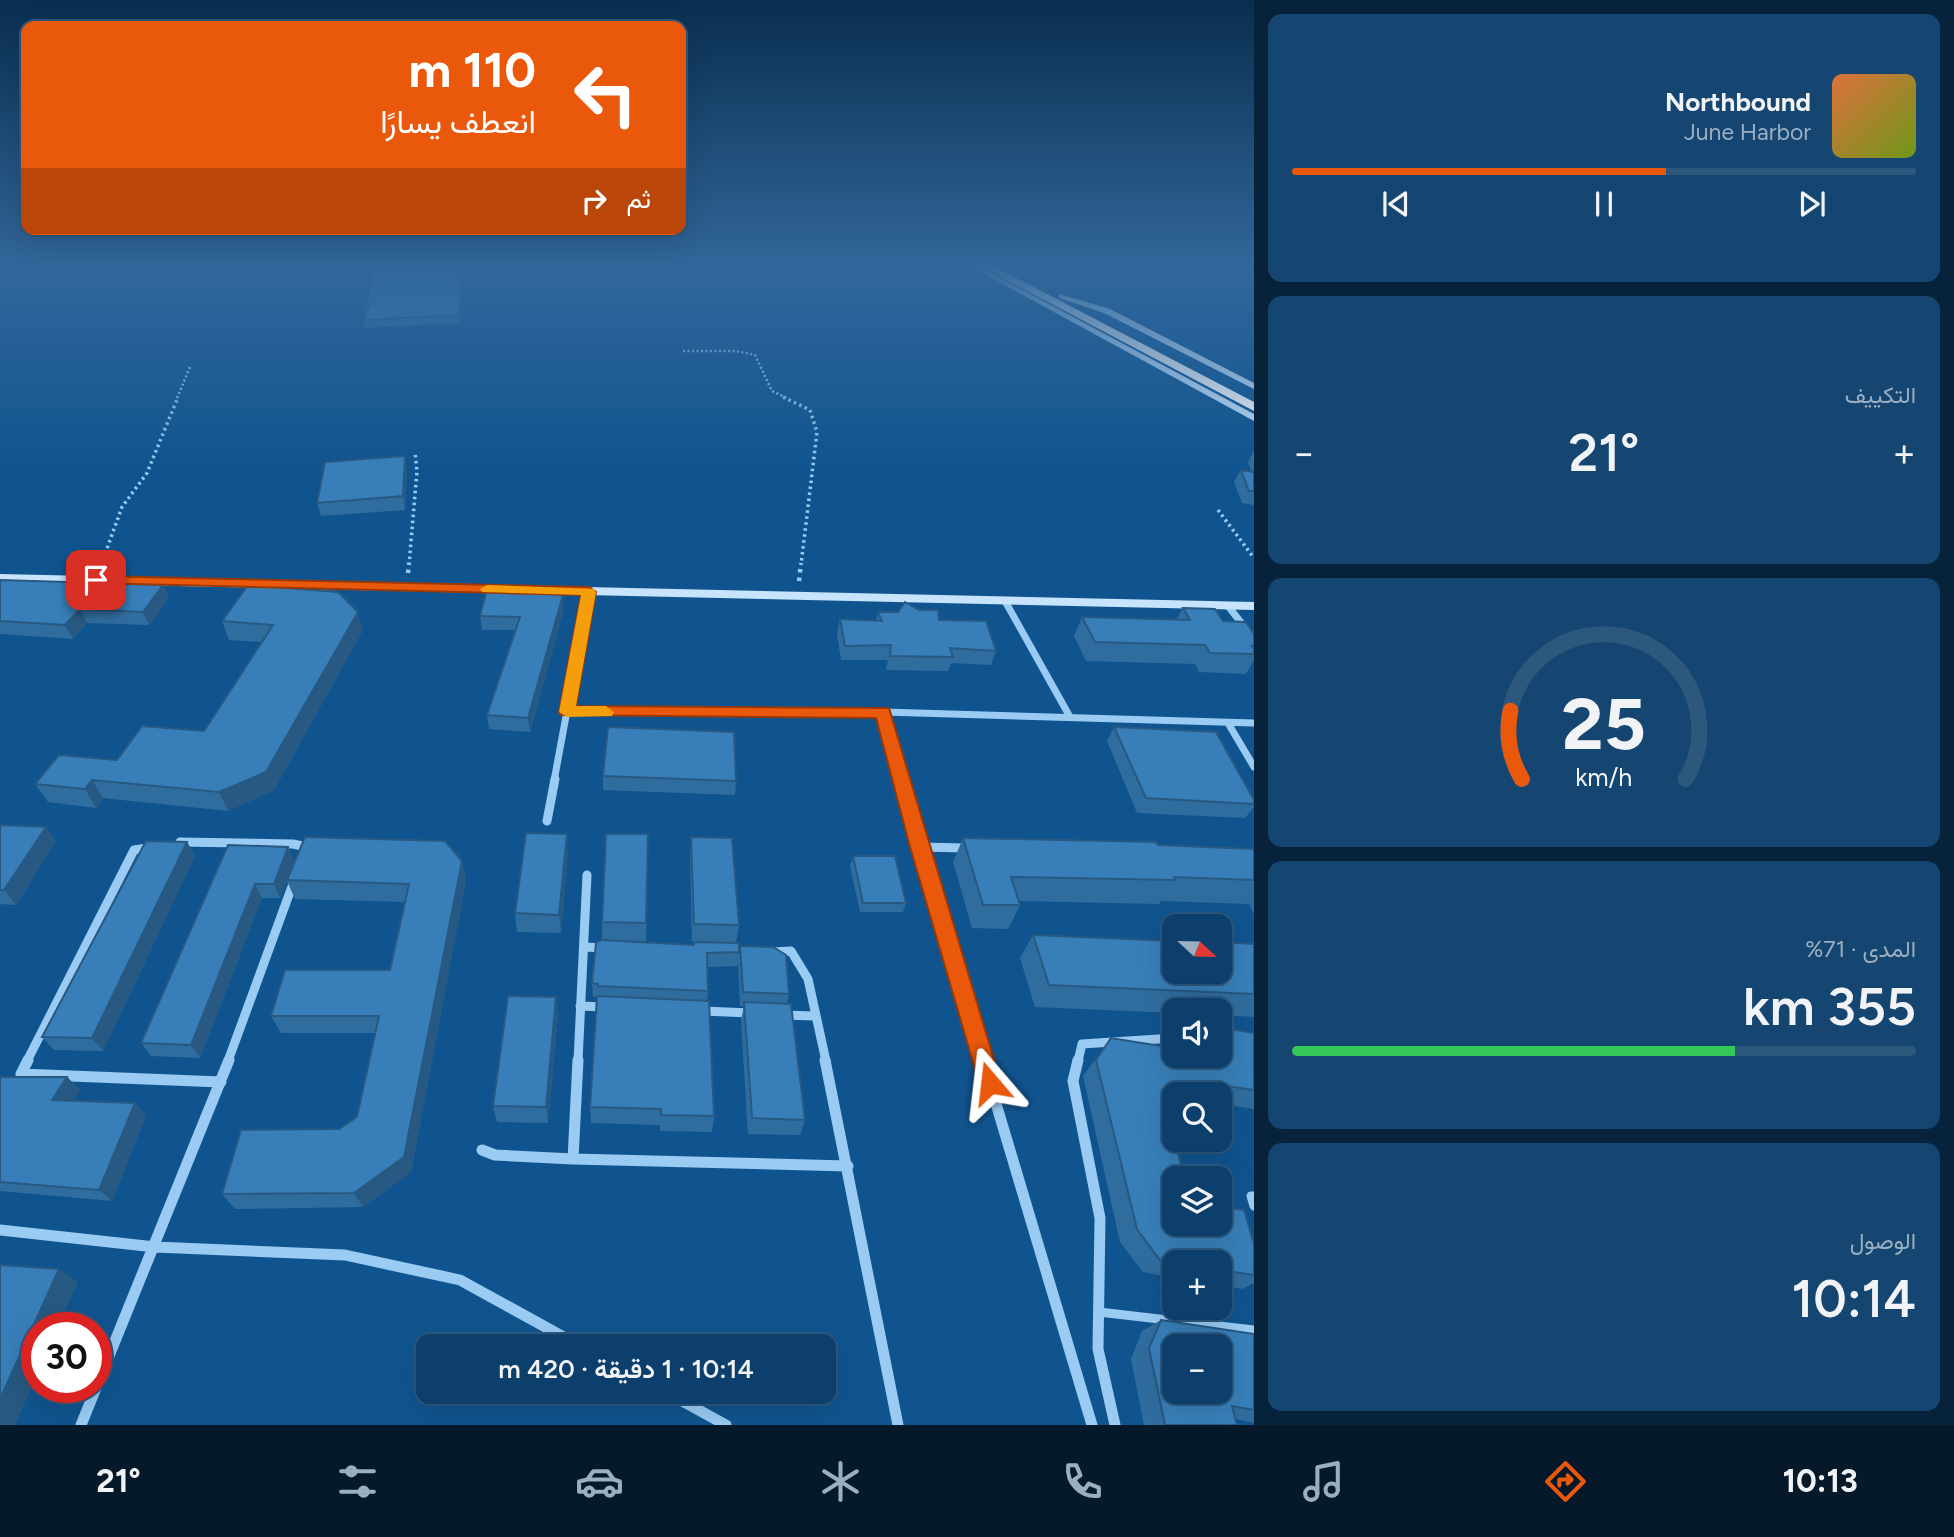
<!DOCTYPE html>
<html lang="ar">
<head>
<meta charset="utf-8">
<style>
  :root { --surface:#0c3f6b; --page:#154671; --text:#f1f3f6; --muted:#9aafc1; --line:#2c587e; --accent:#ea580c }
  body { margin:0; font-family:Figtree,Vazirmatn,sans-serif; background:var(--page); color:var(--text); direction:rtl; height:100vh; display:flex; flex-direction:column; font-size:26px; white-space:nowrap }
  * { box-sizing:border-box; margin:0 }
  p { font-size:23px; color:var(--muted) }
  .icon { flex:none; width:38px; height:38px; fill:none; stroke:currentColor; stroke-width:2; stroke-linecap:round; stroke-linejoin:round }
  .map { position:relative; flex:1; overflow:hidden; direction:ltr }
  .panel { display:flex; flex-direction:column; gap:14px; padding:14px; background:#07233b; width:700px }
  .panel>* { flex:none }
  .top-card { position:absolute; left:21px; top:21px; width:665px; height:214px; border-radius:14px; box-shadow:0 7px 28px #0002,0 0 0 2px var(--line); direction:rtl; background:#ea580c; color:#fff; overflow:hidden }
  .needle { width:46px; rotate:112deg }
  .buttons { position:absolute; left:1162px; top:914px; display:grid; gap:14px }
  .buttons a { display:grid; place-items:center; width:70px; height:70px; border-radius:14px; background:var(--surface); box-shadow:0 7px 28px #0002,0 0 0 2px var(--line); font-size:35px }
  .speed { position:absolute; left:21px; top:1312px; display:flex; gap:14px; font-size:35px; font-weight:700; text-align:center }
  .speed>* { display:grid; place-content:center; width:91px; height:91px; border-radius:50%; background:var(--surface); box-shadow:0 7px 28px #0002,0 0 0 2px var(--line); line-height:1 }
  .speed .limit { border:10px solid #d22; background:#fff; color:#111 }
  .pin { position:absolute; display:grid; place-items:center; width:60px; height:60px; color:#fff; margin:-30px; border-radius:14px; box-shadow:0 4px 10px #0006 }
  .me { position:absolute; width:77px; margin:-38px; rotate:343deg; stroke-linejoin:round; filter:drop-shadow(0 0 5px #0008) }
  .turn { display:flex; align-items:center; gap:24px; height:147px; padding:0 35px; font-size:32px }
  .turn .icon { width:91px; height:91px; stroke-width:2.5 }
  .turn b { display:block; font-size:49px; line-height:60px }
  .then { display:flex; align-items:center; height:66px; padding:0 35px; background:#0003; gap:14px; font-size:26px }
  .big { font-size:52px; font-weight:600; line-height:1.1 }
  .panel .tile { flex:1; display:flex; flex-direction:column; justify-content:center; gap:10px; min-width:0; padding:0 24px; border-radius:14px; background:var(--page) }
  .panel .dial { align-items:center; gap:0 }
  .dial svg { height:182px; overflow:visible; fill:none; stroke:var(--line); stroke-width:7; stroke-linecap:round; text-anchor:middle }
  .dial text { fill:var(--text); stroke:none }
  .song { display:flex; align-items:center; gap:21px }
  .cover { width:84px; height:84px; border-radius:10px; background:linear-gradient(135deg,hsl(20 70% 55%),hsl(80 70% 35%)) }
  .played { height:7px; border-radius:4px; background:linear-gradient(90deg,var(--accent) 60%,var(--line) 60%) }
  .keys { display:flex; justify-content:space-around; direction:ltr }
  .heat { display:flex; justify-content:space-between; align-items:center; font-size:38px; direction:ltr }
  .charge { height:10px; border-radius:5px; background:linear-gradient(90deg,#34c759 71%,var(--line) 0) }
  .trip { position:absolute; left:416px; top:1334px; width:420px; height:70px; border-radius:14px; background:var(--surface); box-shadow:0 7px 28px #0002,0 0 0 2px var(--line); font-weight:600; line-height:70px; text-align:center; direction:rtl }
  .dock { display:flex; height:112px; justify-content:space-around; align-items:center; background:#05192b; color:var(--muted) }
  .dock .icon { width:49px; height:49px }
  .dock .selected { color:var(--accent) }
  .dock b { font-size:32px; color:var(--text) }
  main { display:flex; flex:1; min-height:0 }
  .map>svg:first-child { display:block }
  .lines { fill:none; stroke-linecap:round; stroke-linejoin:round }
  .path-far2 { stroke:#99cbf3; stroke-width:2.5; stroke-dasharray:2 2.5; stroke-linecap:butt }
  .path-far1 { stroke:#99cbf3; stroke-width:3.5; stroke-dasharray:2.5 3.5; stroke-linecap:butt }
  .path { stroke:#99cbf3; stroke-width:4.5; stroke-dasharray:3.5 5; stroke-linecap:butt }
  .lane { stroke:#99cbf3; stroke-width:9 }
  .street-far2 { stroke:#99cbf3; stroke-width:7 }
  .street-far1 { stroke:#99cbf3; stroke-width:9 }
  .street { stroke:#99cbf3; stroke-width:11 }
  .secondary { fill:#c8e4fd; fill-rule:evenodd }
  .highway { fill:#fff; fill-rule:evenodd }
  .wall { fill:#306d9f }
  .shaded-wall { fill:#275982 }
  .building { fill:#387fb9; stroke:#275982; stroke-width:2; fill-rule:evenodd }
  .route { fill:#ea580c; stroke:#983908; stroke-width:2 }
  .slow { fill:#f59e0b }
</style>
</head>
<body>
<main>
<section class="panel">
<div class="tile">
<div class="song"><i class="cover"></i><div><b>Northbound</b><p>June Harbor</p></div></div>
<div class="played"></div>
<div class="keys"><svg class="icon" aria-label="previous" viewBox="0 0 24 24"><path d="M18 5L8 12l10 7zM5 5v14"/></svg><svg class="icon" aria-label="pause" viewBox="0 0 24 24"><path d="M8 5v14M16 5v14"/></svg><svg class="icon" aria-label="next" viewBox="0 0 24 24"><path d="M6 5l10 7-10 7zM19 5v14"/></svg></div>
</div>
<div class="tile"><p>التكييف</p>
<div class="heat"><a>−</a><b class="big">21°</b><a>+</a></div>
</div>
<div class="tile dial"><svg viewBox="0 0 100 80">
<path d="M14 69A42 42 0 1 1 86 69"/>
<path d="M14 69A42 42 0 0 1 9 39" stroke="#ea580c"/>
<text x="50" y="56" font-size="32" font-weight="700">25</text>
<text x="50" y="72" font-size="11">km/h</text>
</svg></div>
<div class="tile"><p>المدى · 71%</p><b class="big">355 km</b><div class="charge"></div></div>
<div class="tile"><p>الوصول</p><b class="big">10:14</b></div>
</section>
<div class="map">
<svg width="1254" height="1425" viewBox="0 0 1254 1425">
  <rect width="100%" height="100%" fill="#10548f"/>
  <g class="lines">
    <!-- path-far2 -->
    <path class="path-far2" d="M 683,351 L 736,351 L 755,355 L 772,391 L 787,398
      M 177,398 L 190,367"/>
    <!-- path-far1 -->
    <path class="path-far1" d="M 783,397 L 810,410 L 817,432 L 801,565
      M 1218,510 L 1254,558
      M 101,565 L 122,507 L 147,473 L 178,397
      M 409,565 L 417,471 L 415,452"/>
    <!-- path -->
    <path class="path" d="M 101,566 L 102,563
      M 408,573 L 409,563
      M 799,581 L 801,563"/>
    <!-- lane -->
    <path class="lane" d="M 1254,1196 L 1251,1196 L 1254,1206
      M 1099,1312 L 1254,1330"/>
    <!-- street-far2 -->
    <path class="street-far2" d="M 1005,601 L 1070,717
      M 1228,606 L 1254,639
      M 567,712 L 883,712 L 1254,723
      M 883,712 L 901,781
      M 1228,723 L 1254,767
      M 554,781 L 589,592"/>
    <!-- street-far1 -->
    <path class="street-far1" d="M 901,779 L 983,1061
      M 547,821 L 555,779
      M 180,842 L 293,844 L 307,847
      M 919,847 L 966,848
      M 584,947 L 604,948
      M 773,952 L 791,951 L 808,979 L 826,1061
      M 580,1006 L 604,1007
      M 703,1011 L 750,1013
      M 783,1015 L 814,1016
      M 27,1061 L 134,850 L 148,848
      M 228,1061 L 294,881
      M 578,1061 L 587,875
      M 1078,1061 L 1082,1044 L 1174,1038"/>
    <!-- street -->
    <path class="street" d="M 28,1060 L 21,1074 L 221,1082
      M 825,1060 L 898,1425
      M 983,1060 L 1092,1425
      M 1078,1060 L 1073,1081 L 1100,1218 L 1098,1349 L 1115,1425
      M 482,1150 L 495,1155 L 573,1159 L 848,1166
      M 573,1159 L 578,1060
      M 0,1230 L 155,1247 L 345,1255 L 460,1280 L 580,1346
      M 664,1391 L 726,1425
      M 81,1425 L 229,1060"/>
    <!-- secondary -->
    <path class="secondary" d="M 975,269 L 984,269 L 1254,414 L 1254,421 Z
      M 1059,294 L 1110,309 L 1254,383 L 1254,389 L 1104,313 L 1059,298 Z
      M 0,574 L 1254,602 L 1254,610 L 0,582 Z"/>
    <!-- highway -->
    <path class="highway" d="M 986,269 L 999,269 L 1254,402 L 1254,411 Z"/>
  </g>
  <!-- wall -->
  <path class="wall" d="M 0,269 L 81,269 L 67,280 L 0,283 Z
    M 366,303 L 462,305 L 459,323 L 364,328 L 363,320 L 367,309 Z
    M 1254,450 L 1254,505 L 1242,503 L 1234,482 L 1241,470 L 1251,471 L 1248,462 Z
    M 407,469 L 405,510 L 321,516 L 317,503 Z
    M 0,580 L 163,585 L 169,598 L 149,625 L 87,623 L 73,639 L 0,634 Z
    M 1183,608 L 1223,621 L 1254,634 L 1254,660 L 1246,674 L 1199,672 L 1195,664 L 1086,661 L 1074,636 L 1082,617 L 1176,620 Z
    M 564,609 L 530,732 L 489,729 L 487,715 L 515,630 L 482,630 L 480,616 Z
    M 878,612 L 939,620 L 996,651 L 991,665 L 951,663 L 948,671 L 886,670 L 888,660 L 841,660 L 837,634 L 840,619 L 876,621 Z
    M 222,621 L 363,630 L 274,790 L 228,811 L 103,798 L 96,808 L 48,802 L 35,784 L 117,760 L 204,731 L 262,642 L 229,640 Z
    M 1114,727 L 1254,800 L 1254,807 L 1245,818 L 1137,813 L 1107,741 Z
    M 603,776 L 736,781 L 735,795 L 603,790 Z
    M 0,825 L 46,827 L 56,841 L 16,905 L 0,904 Z
    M 648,834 L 646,941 L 602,940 L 602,922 Z
    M 691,837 L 739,925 L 736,943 L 692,942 L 690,856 Z
    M 963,838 L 1254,849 L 1254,914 L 1249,904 L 1161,901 L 1159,904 L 1019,901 L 1020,905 L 1008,929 L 972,928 L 953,862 Z
    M 187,842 L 195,856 L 103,1051 L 54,1050 L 42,1037 Z
    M 228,845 L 288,847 L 294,862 L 288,876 L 462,861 L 466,880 L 411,1172 L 363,1207 L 235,1209 L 222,1194 L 339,1129 L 357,1117 L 375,1033 L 281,1033 L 271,1016 L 390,970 L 405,902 L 295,899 L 287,881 L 280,898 L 262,898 L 200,1058 L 151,1056 L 141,1043 Z
    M 568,853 L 561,933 L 517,932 L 515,913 Z
    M 853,856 L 906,903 L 903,912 L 860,912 L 850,866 Z
    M 1033,935 L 1254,944 L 1254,1017 L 1220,1015 L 1220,1010 L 1174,1010 L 1174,1013 L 1035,1007 L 1020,958 Z
    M 694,945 L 739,949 L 789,994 L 787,1004 L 805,1120 L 800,1135 L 748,1134 L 741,1020 L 744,1006 L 740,1006 L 738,963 L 737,966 L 707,967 L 708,991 L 707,1001 L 714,1116 L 712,1132 L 660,1131 L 660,1125 L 591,1123 L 590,1107 L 597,997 L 593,997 L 592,983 Z
    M 556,997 L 558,1015 L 548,1123 L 497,1122 L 493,1106 Z
    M 1254,1033 L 1254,1109 L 1220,1104 L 1220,1094 L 1174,1094 L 1174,1118 L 1167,1117 L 1174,1223 L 1254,1244 L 1254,1283 L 1243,1289 L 1220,1285 L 1220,1262 L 1174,1262 L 1174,1278 L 1143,1272 L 1120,1242 L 1083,1076 L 1111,1038 L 1220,1055 Z
    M 0,1077 L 67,1077 L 80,1090 L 72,1101 L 135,1103 L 146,1115 L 112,1201 L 0,1191 Z
    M 1161,1320 L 1254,1334 L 1254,1423 L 1236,1419 L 1237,1425 L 1144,1425 L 1131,1359 L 1142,1331 Z"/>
  <!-- shaded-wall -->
  <path class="shaded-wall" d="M 70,269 L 81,269 L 67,280 L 64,273 Z
    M 460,269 L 462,305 L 459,323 L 458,315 Z
    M 405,456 L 407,469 L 405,510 L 403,496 Z
    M 163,585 L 169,598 L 149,625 L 143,612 Z
    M 563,595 L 564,609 L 530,732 L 528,718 Z
    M 80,609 L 87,623 L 73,639 L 65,625 Z
    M 358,612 L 363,630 L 274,790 L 228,811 L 219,792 Z
    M 92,780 L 103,798 L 96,808 L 85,789 Z
    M 46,827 L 56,841 L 16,905 L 4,890 Z
    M 567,834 L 568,853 L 561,933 L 559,915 Z
    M 187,842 L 195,856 L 103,1051 L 92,1038 Z
    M 288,847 L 294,862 L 280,898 L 274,884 Z
    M 462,861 L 466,880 L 411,1172 L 363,1207 L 354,1193 Z
    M 255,884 L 262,898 L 200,1058 L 191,1045 Z
    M 556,997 L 558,1015 L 548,1123 L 546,1107 Z
    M 67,1077 L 80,1090 L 65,1113 L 52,1100 Z
    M 135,1103 L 146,1115 L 112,1201 L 99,1190 Z
    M 59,1269 L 78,1282 L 58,1328 L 37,1328 L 37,1376 L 15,1425 L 0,1425 L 0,1399 Z"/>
  <!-- building -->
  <path class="building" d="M 0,269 L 70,269 L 64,273 L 0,276 L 0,272 L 2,270 Z
    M 374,269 L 460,269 L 461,298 L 458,315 L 363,320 L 370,303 L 366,303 Z
    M 405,456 L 403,496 L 317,503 L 325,462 Z
    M 1241,470 L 1254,472 L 1254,491 L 1249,491 Z
    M 0,580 L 163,585 L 143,612 L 80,609 L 65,625 L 0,621 Z
    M 248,585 L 338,592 L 358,612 L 266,772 L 219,792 L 92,780 L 85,789 L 35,784 L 59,755 L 117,760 L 142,726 L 204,731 L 273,625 L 222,621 Z
    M 487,589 L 563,595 L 528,718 L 487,715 L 520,617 L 480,616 Z
    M 905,602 L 919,610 L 938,610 L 939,620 L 986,621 L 996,651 L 950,648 L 953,657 L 890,656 L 891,645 L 845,646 L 840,619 L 882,621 L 878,612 L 898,612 Z
    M 1183,608 L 1215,609 L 1223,621 L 1246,622 L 1254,634 L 1254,646 L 1252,646 L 1254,649 L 1254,654 L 1210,653 L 1205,645 L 1095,642 L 1082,617 L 1190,620 Z
    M 608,727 L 734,732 L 736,781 L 603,776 Z
    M 1114,727 L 1216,732 L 1254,800 L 1254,804 L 1146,798 Z
    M 0,825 L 46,827 L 4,890 L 0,890 Z
    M 526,833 L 567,834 L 559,915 L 515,913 Z
    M 606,834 L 648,834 L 646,923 L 602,922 Z
    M 305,837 L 445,841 L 462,861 L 404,1157 L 354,1193 L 222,1194 L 241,1130 L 339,1129 L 357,1117 L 379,1016 L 271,1016 L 285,970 L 390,970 L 409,884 L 287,880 Z
    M 691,837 L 732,838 L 739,925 L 694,924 Z
    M 963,838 L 1156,842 L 1158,845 L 1254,849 L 1254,880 L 1174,877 L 1175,880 L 1011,877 L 1020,905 L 983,905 Z
    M 146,841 L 187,842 L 92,1038 L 42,1037 Z
    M 228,845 L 288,847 L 274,884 L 255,884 L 191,1045 L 141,1043 Z
    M 853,856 L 895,856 L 906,903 L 863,903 Z
    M 1033,935 L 1174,941 L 1174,971 L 1220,971 L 1220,942 L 1254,944 L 1254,994 L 1049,985 Z
    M 601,940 L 694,945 L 694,942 L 739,943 L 739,952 L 707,953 L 708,991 L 598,986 L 598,984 L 592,983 L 596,943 Z
    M 740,946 L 773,947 L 786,955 L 789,994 L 743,992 Z
    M 508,996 L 556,997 L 546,1107 L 493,1106 Z
    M 597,996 L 709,1001 L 714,1116 L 661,1115 L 661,1109 L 590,1107 Z
    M 744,1002 L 791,1004 L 805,1120 L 752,1118 Z
    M 1220,1027 L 1254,1033 L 1254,1090 L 1206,1083 L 1209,1094 L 1174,1094 L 1174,1099 L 1162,1097 L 1185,1178 L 1174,1178 L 1174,1223 L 1220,1223 L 1220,1206 L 1244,1210 L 1254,1244 L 1254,1275 L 1220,1270 L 1220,1262 L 1174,1262 L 1160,1260 L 1137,1229 L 1096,1060 L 1111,1038 L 1174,1048 L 1174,1055 L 1220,1055 Z
    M 0,1077 L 67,1077 L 52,1100 L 135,1103 L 99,1190 L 0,1182 Z
    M 0,1265 L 59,1269 L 0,1399 Z
    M 1161,1320 L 1254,1334 L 1254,1410 L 1232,1406 L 1237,1425 L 1165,1425 L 1149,1348 ZM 1174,1346 L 1220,1346 L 1220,1391 L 1174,1391 Z"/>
  <!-- sky -->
  <linearGradient id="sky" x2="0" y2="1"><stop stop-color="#092e4f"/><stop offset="0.57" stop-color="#31679b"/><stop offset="1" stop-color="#31679b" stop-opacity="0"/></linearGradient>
  <rect width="1254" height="469" fill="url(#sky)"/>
  <!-- route -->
  <path class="route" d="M 96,576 L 589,587 L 596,592 L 576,706 L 889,708 L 1001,1083 L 998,1091 L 990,1095 L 982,1091 L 979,1083 L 910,847 L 876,718 L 561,715 L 559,712 L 581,595 L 92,583 L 90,580 Z"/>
  <!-- slow -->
  <path class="slow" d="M 487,585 L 594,589 L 596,592 L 576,706 L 606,706 L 614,712 L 612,716 L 567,717 L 559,712 L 581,595 L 482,592 L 480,589 Z"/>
</svg>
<div class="buttons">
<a><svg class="needle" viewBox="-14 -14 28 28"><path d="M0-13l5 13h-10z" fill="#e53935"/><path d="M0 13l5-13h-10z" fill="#9aafc1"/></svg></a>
<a><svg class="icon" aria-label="sound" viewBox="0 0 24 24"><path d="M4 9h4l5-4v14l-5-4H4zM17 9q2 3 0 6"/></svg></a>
<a><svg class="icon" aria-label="search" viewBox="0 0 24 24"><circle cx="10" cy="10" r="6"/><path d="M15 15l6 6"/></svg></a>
<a><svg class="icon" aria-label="layers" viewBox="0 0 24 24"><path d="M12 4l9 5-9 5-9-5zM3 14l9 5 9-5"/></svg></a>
<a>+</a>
<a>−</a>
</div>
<div class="speed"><div class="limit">30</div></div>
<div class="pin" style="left:96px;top:580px;background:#d93025"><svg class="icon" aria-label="arrive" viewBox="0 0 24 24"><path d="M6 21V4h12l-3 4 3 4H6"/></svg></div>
<svg class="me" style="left:990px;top:1083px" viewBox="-20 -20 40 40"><path d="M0-17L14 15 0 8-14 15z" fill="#ea580c" stroke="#fff" stroke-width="4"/></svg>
<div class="trip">10:14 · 1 دقيقة · 420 m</div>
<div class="top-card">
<div class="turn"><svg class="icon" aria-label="left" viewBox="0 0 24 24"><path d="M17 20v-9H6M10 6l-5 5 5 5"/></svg><div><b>110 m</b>انعطف يسارًا</div></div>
<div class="then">ثم<svg class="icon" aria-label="right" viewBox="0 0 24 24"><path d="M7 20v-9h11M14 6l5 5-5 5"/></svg></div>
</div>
</div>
</main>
<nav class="dock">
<b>10:13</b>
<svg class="icon selected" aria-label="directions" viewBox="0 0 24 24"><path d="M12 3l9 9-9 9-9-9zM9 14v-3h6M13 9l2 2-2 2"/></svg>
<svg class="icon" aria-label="music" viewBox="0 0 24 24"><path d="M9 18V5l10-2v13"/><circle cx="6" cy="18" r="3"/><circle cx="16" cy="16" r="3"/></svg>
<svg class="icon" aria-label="phone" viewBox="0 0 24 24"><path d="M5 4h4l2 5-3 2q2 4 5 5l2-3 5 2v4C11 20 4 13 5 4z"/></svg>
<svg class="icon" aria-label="climate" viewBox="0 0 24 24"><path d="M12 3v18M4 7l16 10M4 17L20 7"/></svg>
<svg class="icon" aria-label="car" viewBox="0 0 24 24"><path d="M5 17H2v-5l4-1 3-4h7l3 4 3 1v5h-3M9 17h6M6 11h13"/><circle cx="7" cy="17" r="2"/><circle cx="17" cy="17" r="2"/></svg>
<svg class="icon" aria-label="filters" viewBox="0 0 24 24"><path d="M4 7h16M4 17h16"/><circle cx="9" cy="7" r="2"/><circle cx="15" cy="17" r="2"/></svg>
<b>21°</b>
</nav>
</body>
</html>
